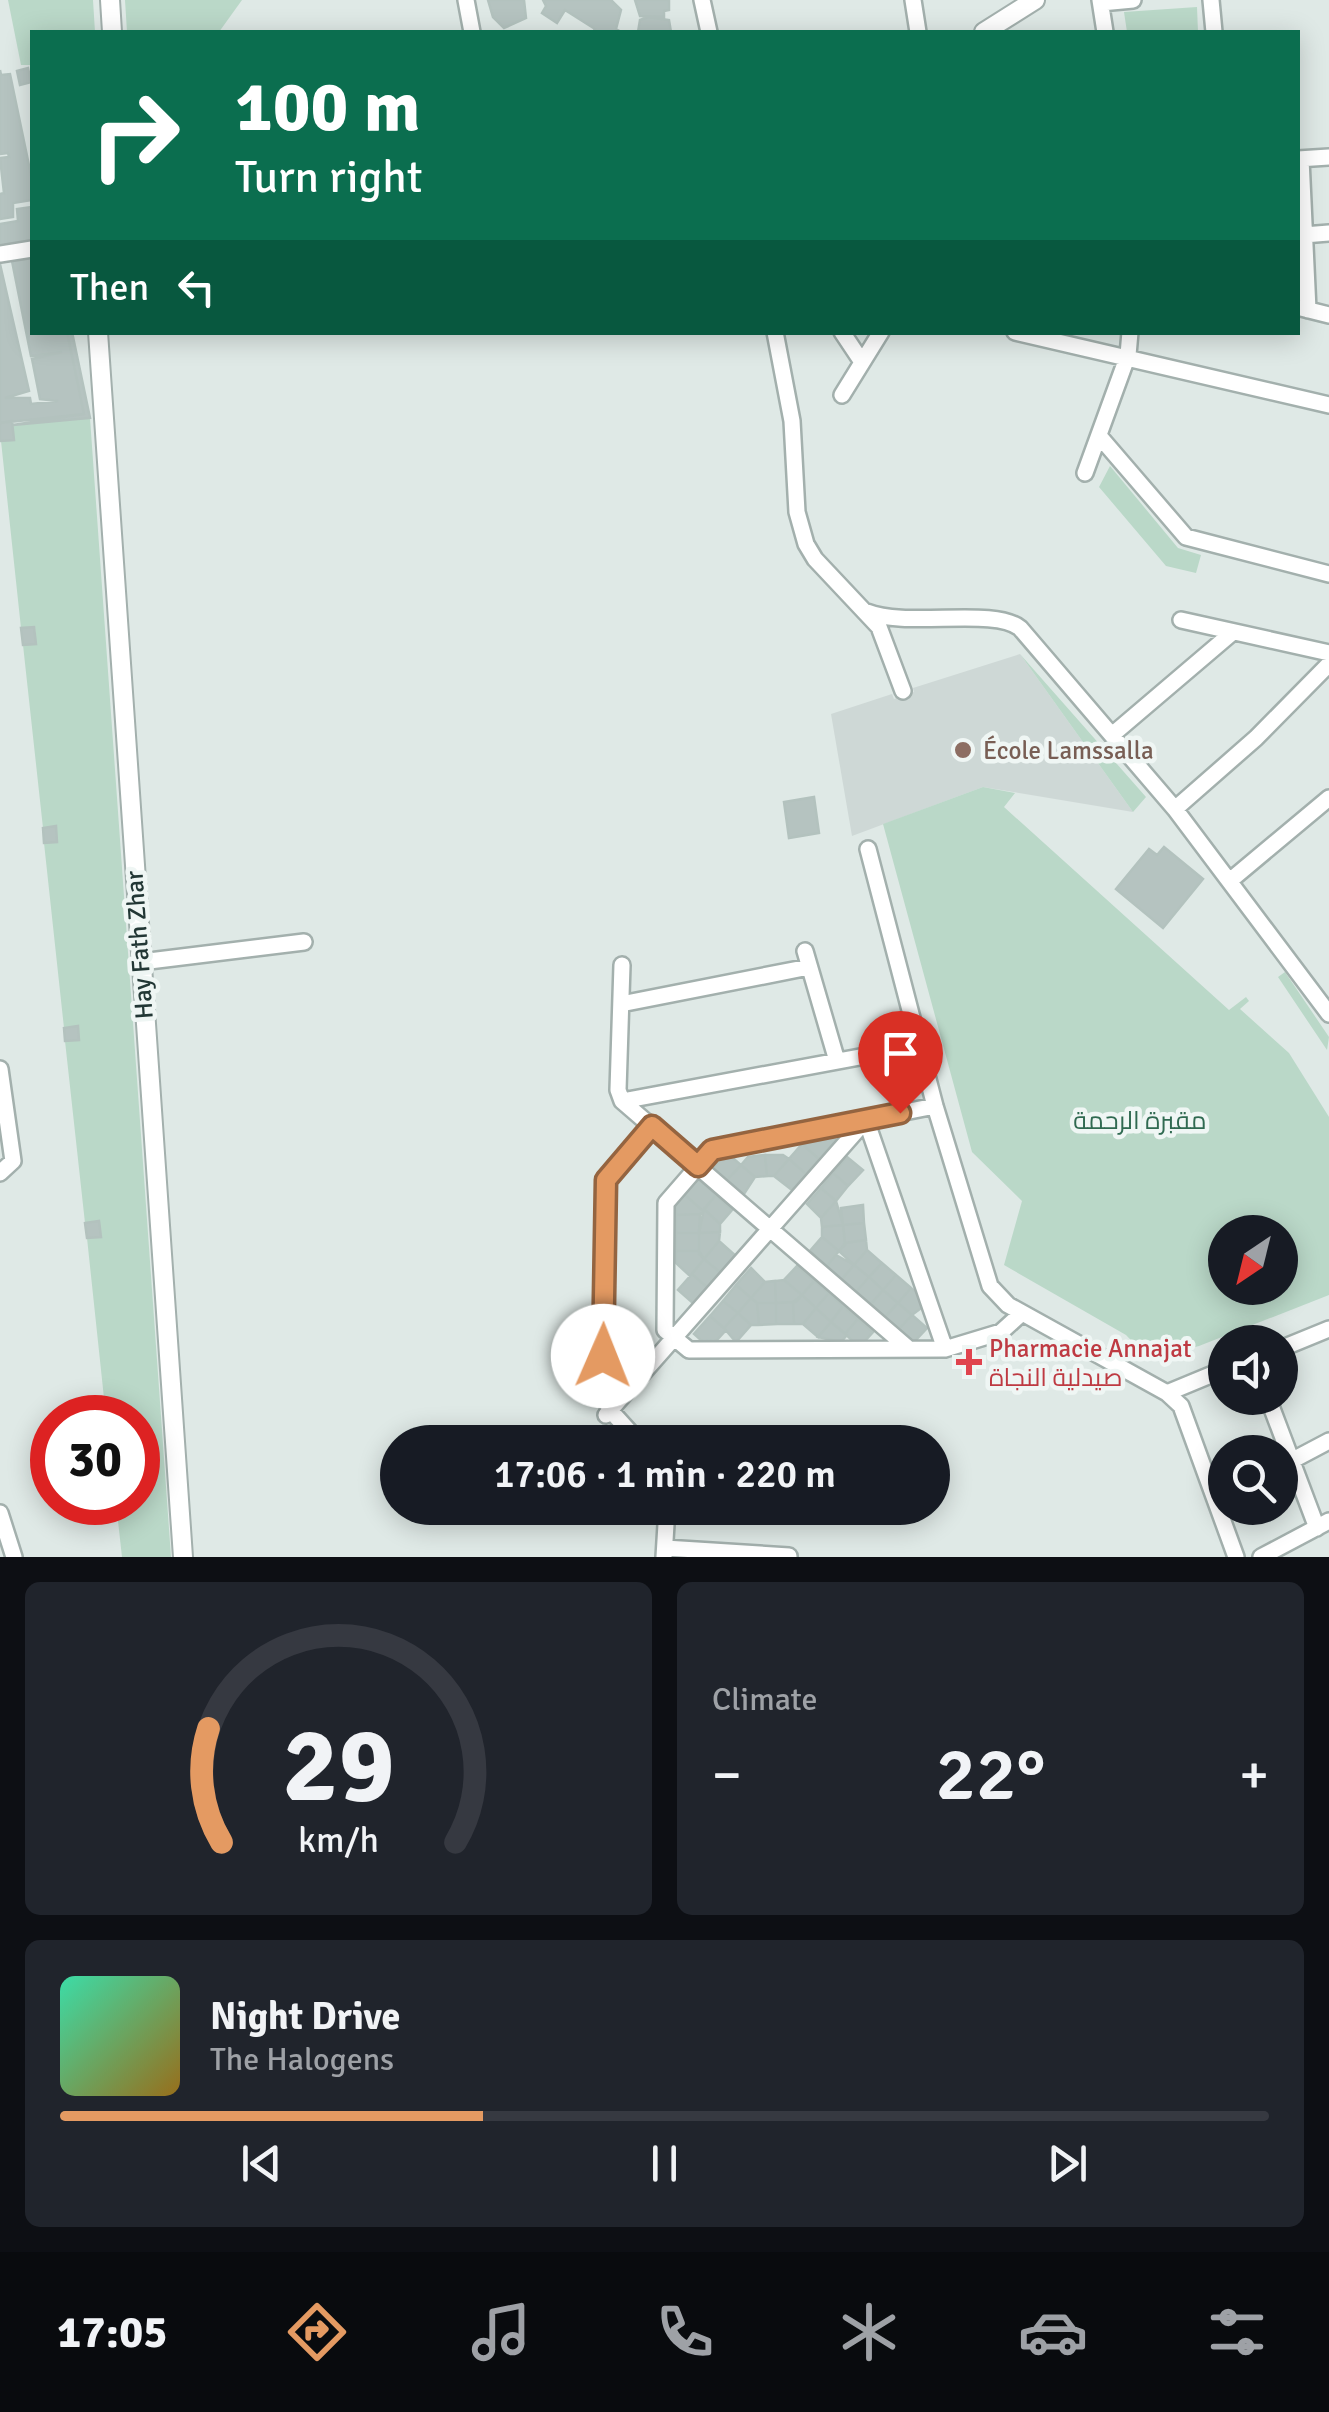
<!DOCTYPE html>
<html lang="en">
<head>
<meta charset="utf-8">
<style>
  :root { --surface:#171b24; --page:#20242c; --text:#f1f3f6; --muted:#9ea1a6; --line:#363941; --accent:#e49a62 }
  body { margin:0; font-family:Signika,Cairo,sans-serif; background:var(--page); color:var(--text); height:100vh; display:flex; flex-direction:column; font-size:38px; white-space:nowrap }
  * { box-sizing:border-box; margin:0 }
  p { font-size:32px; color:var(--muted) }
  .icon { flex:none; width:55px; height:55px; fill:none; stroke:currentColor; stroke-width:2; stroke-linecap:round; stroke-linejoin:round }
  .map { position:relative; height:1557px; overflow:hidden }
  .drawer { display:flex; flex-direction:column; gap:25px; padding:25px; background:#0d0f14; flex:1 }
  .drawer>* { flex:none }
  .hud { position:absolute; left:30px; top:30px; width:1270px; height:305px; border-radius:0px; box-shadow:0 5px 25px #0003; background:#0b6e4f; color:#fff; overflow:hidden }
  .needle { width:65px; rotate:215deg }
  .fabs { position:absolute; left:1208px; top:1215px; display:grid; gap:20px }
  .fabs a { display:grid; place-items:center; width:90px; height:90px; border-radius:50%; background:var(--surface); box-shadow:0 5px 25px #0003; font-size:50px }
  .speed { position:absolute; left:30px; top:1395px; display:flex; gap:20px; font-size:50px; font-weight:700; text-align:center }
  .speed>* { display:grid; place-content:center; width:130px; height:130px; border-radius:50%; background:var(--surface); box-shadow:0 5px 25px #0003; line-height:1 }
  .speed .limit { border:15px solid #d22; background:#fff; color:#111 }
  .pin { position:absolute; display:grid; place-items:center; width:85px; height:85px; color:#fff; margin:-102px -42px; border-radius:50% 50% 50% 0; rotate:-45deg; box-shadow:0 0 10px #0007 }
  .pin .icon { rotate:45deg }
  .me { position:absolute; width:110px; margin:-55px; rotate:1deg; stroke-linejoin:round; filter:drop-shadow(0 0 8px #0008) }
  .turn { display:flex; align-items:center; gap:35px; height:210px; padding:0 40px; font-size:45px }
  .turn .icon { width:130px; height:130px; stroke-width:2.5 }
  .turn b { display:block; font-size:70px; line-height:85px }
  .then { display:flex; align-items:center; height:95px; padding:0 40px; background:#0003; gap:20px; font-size:38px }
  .big { font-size:75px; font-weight:600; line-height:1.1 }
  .drawer .tile { flex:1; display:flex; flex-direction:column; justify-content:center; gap:15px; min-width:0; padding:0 35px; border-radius:15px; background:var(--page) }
  .drawer .dial { align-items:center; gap:0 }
  .dial svg { height:260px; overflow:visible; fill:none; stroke:var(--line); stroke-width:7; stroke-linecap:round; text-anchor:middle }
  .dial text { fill:var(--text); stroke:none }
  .song { display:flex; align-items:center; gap:30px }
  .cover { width:120px; height:120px; border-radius:15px; background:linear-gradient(135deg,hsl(160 70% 55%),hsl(40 70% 35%)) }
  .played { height:10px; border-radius:5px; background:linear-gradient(90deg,var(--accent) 35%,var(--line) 35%) }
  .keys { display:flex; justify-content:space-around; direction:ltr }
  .heat { display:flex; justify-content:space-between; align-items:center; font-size:55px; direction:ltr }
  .drawer .tiles { flex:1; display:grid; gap:25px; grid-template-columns:1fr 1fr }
  .tile:last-child { grid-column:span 2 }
  .trip { position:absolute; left:380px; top:1425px; width:570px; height:100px; border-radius:50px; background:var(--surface); box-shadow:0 5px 25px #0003; font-weight:600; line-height:100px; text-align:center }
  .tabs { display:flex; height:160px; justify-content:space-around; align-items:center; background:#090b0e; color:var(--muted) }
  .tabs .icon { width:70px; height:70px }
  .tabs .current { color:var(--accent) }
  .tabs b { font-size:45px; color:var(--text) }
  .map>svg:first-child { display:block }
  .built { fill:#ced8d6 }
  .green { fill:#bad8c8; fill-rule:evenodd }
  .building { fill:#b5c3c0; stroke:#b3c2be; stroke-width:2.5 }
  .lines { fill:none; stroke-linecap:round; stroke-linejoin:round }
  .minor-casing { stroke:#a3b0ad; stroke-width:20 }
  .tertiary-casing { stroke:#a3b0ad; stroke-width:22 }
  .minor { stroke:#fff; stroke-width:15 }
  .tertiary { stroke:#fff; stroke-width:18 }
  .route-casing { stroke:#946440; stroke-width:25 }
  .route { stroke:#e49a62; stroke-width:18 }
  .education-dot { fill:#8d6e63; stroke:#eff6f4; stroke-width:4 }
  .health-dot { fill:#e0444e; stroke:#eff6f4; stroke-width:4 }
  .labels { text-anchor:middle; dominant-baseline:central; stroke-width:9; stroke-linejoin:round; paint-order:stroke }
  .education-label { font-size:25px; fill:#785e54; stroke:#eff6f4; text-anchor:start }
  .street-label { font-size:25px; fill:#223735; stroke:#eff6f4 }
  .park-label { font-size:25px; fill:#306a51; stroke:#eff6f4 }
  .health-label { font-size:25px; fill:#be3a42; stroke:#eff6f4; text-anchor:start }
</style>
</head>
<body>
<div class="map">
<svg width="1329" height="1557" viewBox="0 0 1329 1557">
  <rect width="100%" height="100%" fill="#dfe9e6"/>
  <!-- built -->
  <path class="built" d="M 1020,654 L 1133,812 L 983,787 L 852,836 L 831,714 L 892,694 L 894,699 L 914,692 L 913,688 Z"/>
  <!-- green -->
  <path class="green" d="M 8,0 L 93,0 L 95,32 L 32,32 L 32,65 L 21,65 Z
    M 125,0 L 242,0 L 219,32 L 127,32 Z
    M 1197,7 L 1198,32 L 1127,32 L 1124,12 Z
    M 90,418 L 171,1557 L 122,1557 L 116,1503 L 138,1502 L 138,1418 L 106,1417 L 87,1238 L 101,1236 L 99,1222 L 85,1223 L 65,1041 L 79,1039 L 78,1026 L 64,1028 L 44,843 L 57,842 L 56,827 L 43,828 L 23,645 L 36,643 L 35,628 L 21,628 L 1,441 L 14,439 L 13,425 Z
    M 1110,466 L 1178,548 L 1201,555 L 1196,573 L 1166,566 L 1099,487 Z
    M 1020,654 L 1146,797 L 1133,812 Z
    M 983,787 L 1015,793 L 1004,807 L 1229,1010 L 1246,997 L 1249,1001 L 1240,1009 L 1289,1053 L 1329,1117 L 1329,1295 L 1199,1346 L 1149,1359 L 1126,1335 L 1004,1265 L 1022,1201 L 972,1152 L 883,824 ZM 1225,1232 L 1280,1232 L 1280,1288 L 1225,1288 Z
    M 1285,972 L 1329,1037 L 1327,1050 L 1278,977 Z"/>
  <!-- building -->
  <path class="building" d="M 488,0 L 524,0 L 526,18 L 504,28 L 493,17 Z
    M 543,0 L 611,0 L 621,10 L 616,29 L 621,32 L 593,32 L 595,29 L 565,10 L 557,23 L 542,13 L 546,6 Z
    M 635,0 L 669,0 L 669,10 L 664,11 L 664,17 L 640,16 Z
    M 648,17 L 669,20 L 671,32 L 638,32 L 640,20 Z
    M 28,68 L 31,82 L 20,85 L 17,71 Z
    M 0,70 L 1,75 L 10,74 L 32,180 L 32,200 L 13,203 L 13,217 L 0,219 L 0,194 L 4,193 L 0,158 L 9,157 L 8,153 L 0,154 Z
    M 32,207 L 32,240 L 0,246 L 0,224 L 18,221 L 17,209 Z
    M 32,258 L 32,332 L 67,332 L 84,414 L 0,423 L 0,264 L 29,391 L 5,398 L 30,398 L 31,404 L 58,401 L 40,399 L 32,359 L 62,352 L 31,356 L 12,261 Z
    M 67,332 L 72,332 L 90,418 L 13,425 L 84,414 Z
    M 12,421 L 14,440 L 0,441 L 0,423 Z
    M 34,627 L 36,644 L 23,645 L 21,628 Z
    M 814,797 L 819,833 L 789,838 L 784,802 Z
    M 56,826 L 57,842 L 44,843 L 43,828 Z
    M 1164,847 L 1203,879 L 1163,928 L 1116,889 L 1149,849 L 1157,855 Z
    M 78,1026 L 79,1040 L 65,1041 L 64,1028 Z
    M 830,1135 L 836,1140 L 819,1159 L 802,1144 Z
    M 802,1144 L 819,1159 L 806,1174 L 789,1159 Z
    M 727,1153 L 741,1165 L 727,1180 L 713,1168 Z
    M 765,1155 L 783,1155 L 789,1159 L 774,1176 L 767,1176 Z
    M 765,1155 L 767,1176 L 755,1177 L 741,1165 L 748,1157 Z
    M 847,1157 L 863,1170 L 848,1186 L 833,1173 Z
    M 789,1159 L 806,1174 L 792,1190 L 774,1176 Z
    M 741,1165 L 755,1177 L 744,1194 L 727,1180 Z
    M 833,1173 L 848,1186 L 836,1201 L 821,1188 Z
    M 698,1179 L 716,1195 L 703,1211 L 684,1194 Z
    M 821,1188 L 836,1201 L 821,1218 L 807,1204 Z
    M 684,1194 L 703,1211 L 700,1214 L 676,1215 L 676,1203 Z
    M 716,1195 L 732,1210 L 720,1224 L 704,1209 Z
    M 836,1201 L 843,1225 L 822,1227 L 821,1218 Z
    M 863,1205 L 864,1223 L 843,1225 L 841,1208 Z
    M 704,1209 L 720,1224 L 720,1232 L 699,1233 Z
    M 700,1214 L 699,1233 L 676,1233 L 676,1215 Z
    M 99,1221 L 101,1237 L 87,1238 L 85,1223 Z
    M 864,1223 L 866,1240 L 845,1243 L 843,1225 Z
    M 843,1225 L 845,1245 L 839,1251 L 822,1237 L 822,1227 Z
    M 720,1232 L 719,1241 L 704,1259 L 699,1254 L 699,1233 Z
    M 676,1233 L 699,1233 L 699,1251 L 676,1251 Z
    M 822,1237 L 839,1251 L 827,1266 L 810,1251 Z
    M 866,1240 L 867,1250 L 854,1265 L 839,1251 L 845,1243 Z
    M 719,1241 L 736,1256 L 721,1273 L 704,1259 Z
    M 867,1250 L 882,1263 L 869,1277 L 854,1265 Z
    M 676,1251 L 699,1251 L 704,1259 L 690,1276 L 676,1263 Z
    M 836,1255 L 854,1265 L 842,1279 L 827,1266 Z
    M 704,1259 L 721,1273 L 708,1288 L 692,1274 Z
    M 882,1263 L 896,1275 L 883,1290 L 869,1277 Z
    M 854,1265 L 869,1277 L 856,1292 L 842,1279 Z
    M 797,1266 L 814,1281 L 802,1295 L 784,1280 Z
    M 751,1268 L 765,1282 L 751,1298 L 736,1285 Z
    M 692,1274 L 708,1288 L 694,1304 L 678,1290 Z
    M 896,1275 L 911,1288 L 898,1303 L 883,1290 Z
    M 869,1277 L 883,1290 L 871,1304 L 856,1292 Z
    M 784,1280 L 802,1295 L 796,1302 L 776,1303 L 775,1281 Z
    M 775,1281 L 776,1303 L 757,1303 L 751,1298 L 765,1282 Z
    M 814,1281 L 829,1293 L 816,1308 L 802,1295 Z
    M 736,1285 L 751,1298 L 738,1313 L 723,1301 Z
    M 911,1288 L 923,1298 L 924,1306 L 912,1315 L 898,1303 Z
    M 883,1290 L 898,1303 L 885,1317 L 871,1304 Z
    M 829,1293 L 843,1306 L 831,1322 L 816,1308 Z
    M 802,1295 L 816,1308 L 803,1324 L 794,1324 L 793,1302 Z
    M 751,1298 L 757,1303 L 759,1325 L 751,1325 L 738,1313 Z
    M 723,1301 L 738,1313 L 724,1328 L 710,1316 Z
    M 793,1302 L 794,1324 L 776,1324 L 776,1303 Z
    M 757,1303 L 776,1303 L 776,1324 L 759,1325 Z
    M 898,1303 L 912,1315 L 899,1329 L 885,1317 Z
    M 843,1306 L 858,1319 L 845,1334 L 831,1322 Z
    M 816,1308 L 831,1322 L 818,1337 L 803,1324 Z
    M 738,1313 L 751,1325 L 736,1342 L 724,1328 Z
    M 912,1315 L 927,1328 L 914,1342 L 899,1329 Z
    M 710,1316 L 726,1330 L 716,1341 L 702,1341 L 694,1334 Z
    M 858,1319 L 873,1332 L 864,1342 L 854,1342 L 845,1334 Z
    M 831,1322 L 847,1335 L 841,1342 L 818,1337 Z"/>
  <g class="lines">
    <defs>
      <path id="minor" d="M 466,0 L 472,32
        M 702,0 L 709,32
        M 913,0 L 918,32
        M 1100,0 L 1105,32
        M 1211,0 L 1214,32
        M 1101,3 L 1133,0
        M 1298,159 L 1329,157
        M 1301,159 L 1308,310
        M 1304,235 L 1329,233
        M 0,254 L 32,249
        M 1301,308 L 1329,315
        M 775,332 L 792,421 L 797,512 L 806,544 L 815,559 L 879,627 L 903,691
        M 842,332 L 862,362
        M 1015,332 L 1329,405
        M 842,395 L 881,332
        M 1100,437 L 1186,537 L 1329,574
        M 1085,473 L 1128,355 L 1130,332
        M 867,612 C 907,628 994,607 1020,628 L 1175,809 L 1329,1014
        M 1181,620 L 1329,653
        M 1112,735 L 1233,632
        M 1175,809 L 1256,738 L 1329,664
        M 868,849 L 935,1106 L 990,1286 L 1008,1305 L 1167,1393 L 1181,1406 L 1236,1557
        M 1232,879 L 1329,798
        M 805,951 L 837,1061
        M 141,962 L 304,942
        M 622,965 L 618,1090 L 622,1101 L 909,1349
        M 621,1004 L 809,967
        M 0,1069 L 13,1161 L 0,1173
        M 622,1101 L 919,1046
        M 935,1106 L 712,1150 L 666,1203 L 665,1330 L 689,1350 L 945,1349 L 1001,1332 L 1022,1313
        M 1280,1349 L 1329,1329
        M 1167,1393 L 1225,1369
        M 1268,1398 L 1317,1528
        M 606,1415 L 866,1120 L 945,1349
        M 639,1442 L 610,1410 L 602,1391 L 605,1180 L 651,1126
        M 1293,1460 L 1329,1441
        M 0,1513 L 14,1557
        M 665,1548 L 789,1556
        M 664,1557 L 667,1508
        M 1261,1557 L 1329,1521"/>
      <path id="tertiary" d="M 110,0 L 112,32
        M 984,32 L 1035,0
        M 98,332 L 183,1557"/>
    </defs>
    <!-- minor casing -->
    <use href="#minor" class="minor-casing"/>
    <!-- tertiary casing -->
    <use href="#tertiary" class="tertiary-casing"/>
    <!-- minor -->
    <use href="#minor" class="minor"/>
    <!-- tertiary -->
    <use href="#tertiary" class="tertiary"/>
  </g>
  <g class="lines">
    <defs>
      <path id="route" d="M 603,1356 L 606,1180 L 652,1126 L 698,1166 L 712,1150 L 900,1113"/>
    </defs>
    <!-- route casing -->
    <use href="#route" class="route-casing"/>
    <!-- route -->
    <use href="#route" class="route"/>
  </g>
  <!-- markers -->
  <circle class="education-dot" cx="963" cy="750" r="10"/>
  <path class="health-dot" d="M964 1347h10v10h10v10h-10v10h-10v-10h-10v-10h10z"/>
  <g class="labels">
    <!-- education labels -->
    <g class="education-label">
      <text x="983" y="750">École Lamssalla</text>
    </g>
    <!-- street labels -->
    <g class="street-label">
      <text transform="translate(139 945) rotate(-94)">Hay Fath Zhar</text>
    </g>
    <!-- park labels -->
    <g class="park-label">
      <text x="1140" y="1120">مقبرة الرحمة</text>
    </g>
    <!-- health labels -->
    <g class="health-label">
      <text x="989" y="1348">Pharmacie Annajat<tspan x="989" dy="29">صيدلية النجاة</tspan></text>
    </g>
  </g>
</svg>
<div class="fabs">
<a><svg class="needle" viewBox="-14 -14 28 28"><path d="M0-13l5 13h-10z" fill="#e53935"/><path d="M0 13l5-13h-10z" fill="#9ea1a6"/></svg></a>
<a><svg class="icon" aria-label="sound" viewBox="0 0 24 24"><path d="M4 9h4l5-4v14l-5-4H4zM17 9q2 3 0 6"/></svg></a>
<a><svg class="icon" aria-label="search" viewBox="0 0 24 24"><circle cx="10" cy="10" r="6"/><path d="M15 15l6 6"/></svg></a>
</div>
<div class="speed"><div class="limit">30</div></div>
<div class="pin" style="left:900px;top:1113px;background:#d93025"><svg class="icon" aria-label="arrive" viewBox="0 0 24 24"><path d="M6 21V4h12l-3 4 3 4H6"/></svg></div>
<svg class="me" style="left:603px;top:1356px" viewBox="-20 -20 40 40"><circle r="19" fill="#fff"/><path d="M0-13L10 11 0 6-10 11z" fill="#e49a62"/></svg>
<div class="trip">17:06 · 1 min · 220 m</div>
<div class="hud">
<div class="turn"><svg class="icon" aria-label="right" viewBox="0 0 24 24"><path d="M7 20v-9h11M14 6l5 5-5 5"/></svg><div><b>100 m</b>Turn right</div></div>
<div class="then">Then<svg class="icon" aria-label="left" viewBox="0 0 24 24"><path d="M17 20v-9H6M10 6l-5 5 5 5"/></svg></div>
</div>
</div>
<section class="drawer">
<div class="tiles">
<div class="tile dial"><svg viewBox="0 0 100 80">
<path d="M14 69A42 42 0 1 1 86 69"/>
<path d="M14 69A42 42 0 0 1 10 34" stroke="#e49a62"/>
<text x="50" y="56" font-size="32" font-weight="700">29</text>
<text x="50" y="72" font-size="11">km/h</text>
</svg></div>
<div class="tile"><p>Climate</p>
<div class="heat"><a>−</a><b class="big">22°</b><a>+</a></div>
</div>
<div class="tile">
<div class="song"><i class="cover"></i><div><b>Night Drive</b><p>The Halogens</p></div></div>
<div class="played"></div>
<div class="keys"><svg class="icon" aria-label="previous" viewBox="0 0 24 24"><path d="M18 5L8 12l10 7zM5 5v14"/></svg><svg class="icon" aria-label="pause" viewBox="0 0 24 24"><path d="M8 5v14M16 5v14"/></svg><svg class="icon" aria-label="next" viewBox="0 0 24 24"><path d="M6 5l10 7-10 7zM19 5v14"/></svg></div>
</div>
</div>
</section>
<nav class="tabs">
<b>17:05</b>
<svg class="icon current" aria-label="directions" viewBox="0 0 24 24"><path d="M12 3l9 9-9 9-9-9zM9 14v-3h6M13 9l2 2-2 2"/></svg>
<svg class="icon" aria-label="music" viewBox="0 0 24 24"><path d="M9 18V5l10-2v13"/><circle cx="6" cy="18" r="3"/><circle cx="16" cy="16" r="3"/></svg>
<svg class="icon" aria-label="phone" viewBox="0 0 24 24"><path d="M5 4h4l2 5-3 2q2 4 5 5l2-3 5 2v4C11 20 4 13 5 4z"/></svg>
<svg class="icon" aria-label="climate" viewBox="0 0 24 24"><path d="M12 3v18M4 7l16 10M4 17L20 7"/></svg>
<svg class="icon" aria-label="car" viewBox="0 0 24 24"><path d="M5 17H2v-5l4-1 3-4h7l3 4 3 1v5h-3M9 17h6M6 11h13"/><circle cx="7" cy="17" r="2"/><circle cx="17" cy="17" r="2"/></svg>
<svg class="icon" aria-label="filters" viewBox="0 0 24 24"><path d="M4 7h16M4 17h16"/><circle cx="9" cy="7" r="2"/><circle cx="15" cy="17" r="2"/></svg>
</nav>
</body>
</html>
